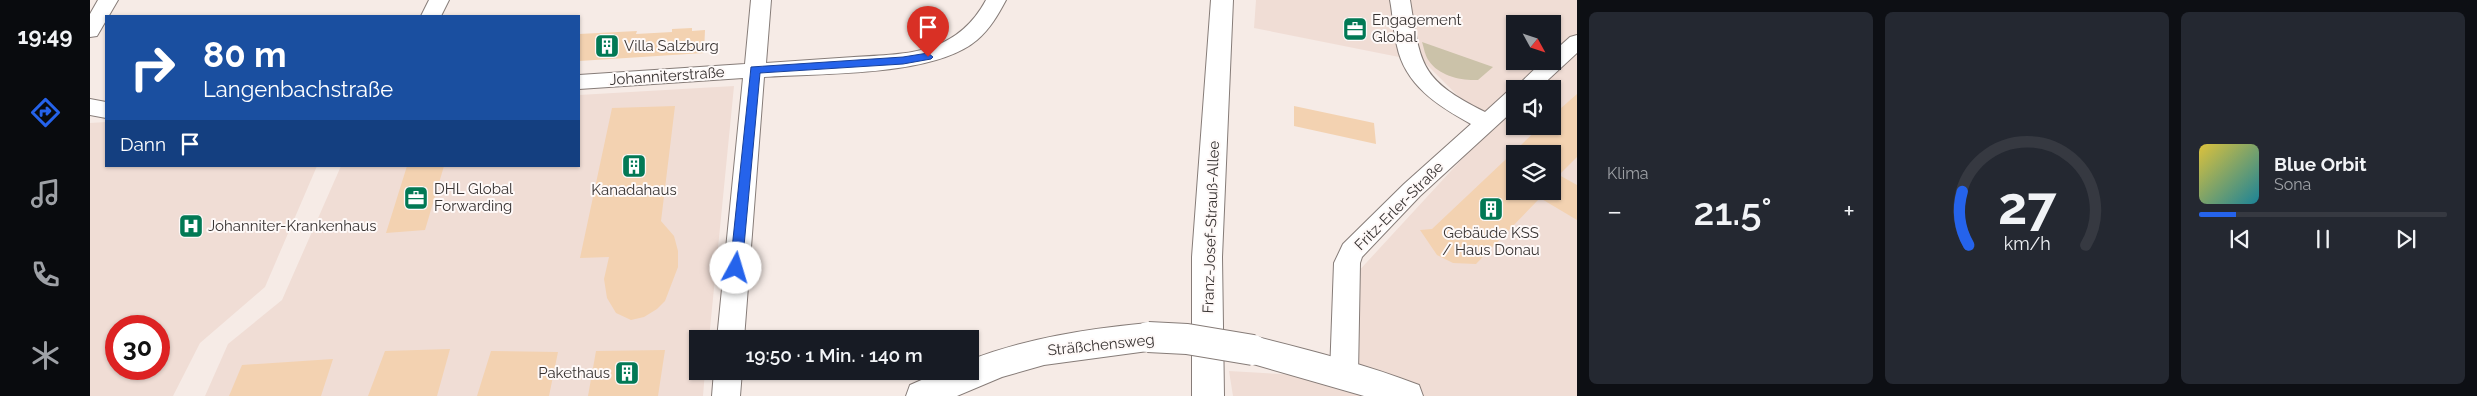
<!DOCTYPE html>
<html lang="de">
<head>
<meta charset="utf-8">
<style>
  :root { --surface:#171b24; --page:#242831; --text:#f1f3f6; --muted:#9ea1a6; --line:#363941; --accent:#2563eb }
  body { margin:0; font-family:Raleway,sans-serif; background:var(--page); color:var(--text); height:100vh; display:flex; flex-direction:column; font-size:19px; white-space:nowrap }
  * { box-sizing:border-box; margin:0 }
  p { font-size:16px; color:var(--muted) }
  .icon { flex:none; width:28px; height:28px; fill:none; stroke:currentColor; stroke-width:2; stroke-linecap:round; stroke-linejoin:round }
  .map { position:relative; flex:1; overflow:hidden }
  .details { display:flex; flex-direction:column; gap:12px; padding:12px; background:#0d0f14; width:900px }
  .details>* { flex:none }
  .guide { position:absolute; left:15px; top:15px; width:475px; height:152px; border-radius:0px; box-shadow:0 1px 4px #0004; background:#1a4fa0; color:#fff; overflow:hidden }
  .needle { width:32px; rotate:130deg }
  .tools { position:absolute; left:1416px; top:15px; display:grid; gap:10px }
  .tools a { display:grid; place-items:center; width:55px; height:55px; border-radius:0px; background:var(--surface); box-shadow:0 1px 4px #0004; font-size:25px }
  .speed { position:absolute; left:15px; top:315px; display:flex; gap:10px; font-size:25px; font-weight:700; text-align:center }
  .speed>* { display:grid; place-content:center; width:65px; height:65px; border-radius:50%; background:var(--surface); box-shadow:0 1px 4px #0004; line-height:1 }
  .speed .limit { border:8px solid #d22; background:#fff; color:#111 }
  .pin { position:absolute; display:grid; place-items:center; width:42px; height:42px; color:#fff; margin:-51px -21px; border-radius:50% 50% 50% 0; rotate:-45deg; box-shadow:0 0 5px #0007 }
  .pin .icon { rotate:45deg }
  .me { position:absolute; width:55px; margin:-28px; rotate:6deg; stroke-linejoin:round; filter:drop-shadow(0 0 4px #0008) }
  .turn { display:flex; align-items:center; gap:18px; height:105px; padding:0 15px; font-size:22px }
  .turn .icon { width:65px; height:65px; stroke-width:2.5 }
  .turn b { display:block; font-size:35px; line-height:42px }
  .then { display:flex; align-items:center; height:48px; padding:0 15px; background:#0003; gap:10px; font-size:19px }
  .big { font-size:38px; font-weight:600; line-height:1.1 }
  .details .card { flex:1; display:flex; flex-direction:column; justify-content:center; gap:8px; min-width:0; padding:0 18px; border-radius:8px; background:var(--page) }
  .details .dial { align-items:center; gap:0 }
  .dial svg { height:130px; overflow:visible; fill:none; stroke:var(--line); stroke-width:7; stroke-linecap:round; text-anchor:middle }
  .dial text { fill:var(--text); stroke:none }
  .song { display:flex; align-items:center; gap:15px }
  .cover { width:60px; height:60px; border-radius:8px; background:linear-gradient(135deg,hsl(50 70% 55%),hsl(190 70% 35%)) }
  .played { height:5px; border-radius:2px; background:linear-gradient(90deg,var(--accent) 15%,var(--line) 15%) }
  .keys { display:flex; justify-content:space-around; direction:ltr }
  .heat { display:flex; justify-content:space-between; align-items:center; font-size:28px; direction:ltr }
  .details .tiles { flex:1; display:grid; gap:12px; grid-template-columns:repeat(3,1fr) }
  .trip { position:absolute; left:599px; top:330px; width:290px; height:50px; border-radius:0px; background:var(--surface); box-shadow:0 1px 4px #0004; font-weight:600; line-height:50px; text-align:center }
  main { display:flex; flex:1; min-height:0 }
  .tabs { display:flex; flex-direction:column; width:90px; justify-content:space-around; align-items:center; background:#090b0e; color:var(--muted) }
  .tabs .icon { width:35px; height:35px }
  .tabs .selected { color:var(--accent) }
  .tabs b { font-size:22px; color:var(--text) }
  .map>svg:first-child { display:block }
  .built { fill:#f0ddd5; fill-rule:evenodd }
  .green { fill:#cbc2a9 }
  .building { fill:#f3d2b1; fill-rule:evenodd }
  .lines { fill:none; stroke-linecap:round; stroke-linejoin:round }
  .street-casing { stroke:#867c78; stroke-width:2 }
  .secondary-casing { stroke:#867c78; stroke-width:2 }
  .street { fill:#fff; fill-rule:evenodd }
  .secondary { fill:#fff; fill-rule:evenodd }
  .secondary-bridge-casing { stroke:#867c78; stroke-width:32; stroke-linecap:butt }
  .secondary-bridge { stroke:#fff; stroke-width:30 }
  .route { fill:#2563eb; stroke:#184099 }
  .labels { text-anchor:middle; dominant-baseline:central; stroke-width:4; stroke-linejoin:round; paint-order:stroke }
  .poi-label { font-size:15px; fill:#383332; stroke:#fef9f8; text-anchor:start }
  .street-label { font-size:15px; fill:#383332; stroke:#fef9f8 }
</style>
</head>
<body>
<main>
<nav class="tabs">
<b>19:49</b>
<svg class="icon selected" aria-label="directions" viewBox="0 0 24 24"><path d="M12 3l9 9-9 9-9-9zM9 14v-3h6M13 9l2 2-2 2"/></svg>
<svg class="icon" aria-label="music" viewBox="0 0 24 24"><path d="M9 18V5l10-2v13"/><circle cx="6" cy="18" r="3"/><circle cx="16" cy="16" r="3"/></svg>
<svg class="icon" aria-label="phone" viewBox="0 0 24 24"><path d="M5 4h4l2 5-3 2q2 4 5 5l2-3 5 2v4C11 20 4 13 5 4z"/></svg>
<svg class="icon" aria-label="climate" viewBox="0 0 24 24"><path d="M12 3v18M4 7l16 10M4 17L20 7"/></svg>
</nav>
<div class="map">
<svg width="1487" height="396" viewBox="0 0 1487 396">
  <rect width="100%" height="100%" fill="#f6ebe6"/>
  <!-- built -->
  <path class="built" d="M 1166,0 L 1487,0 L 1487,396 L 1143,396 L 1139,371 L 1208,375 L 1263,388 L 1265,275 L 1407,121 L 1375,103 L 1334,62 L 1164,28 ZM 1425,24 L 1462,24 L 1462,61 L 1425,61 ZM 1425,89 L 1462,89 L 1462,126 L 1425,126 ZM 1425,154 L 1462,154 L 1462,191 L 1425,191 Z
    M 644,86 L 619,339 L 608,339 L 608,371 L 615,371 L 613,396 L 115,396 L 138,344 L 192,300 L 251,166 L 489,166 L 489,95 Z
    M 16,122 L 16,166 L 227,166 L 175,287 L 110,343 L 83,396 L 0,396 L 0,123 ZM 69,326 L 69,369 L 26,369 L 26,326 Z"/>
  <!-- green -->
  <path class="green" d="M 1332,42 L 1403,67 L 1388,80 C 1372,81 1349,76 1339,61 C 1335,56 1334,48 1332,42 Z"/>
  <!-- building -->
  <path class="building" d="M 602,28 L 602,31 L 615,30 L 614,53 L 489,61 L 489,34 L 547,31 L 546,34 L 582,32 L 582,29 Z
    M 1487,94 L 1487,157 L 1469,175 L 1487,185 L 1487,220 L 1450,198 L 1386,264 L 1363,263 L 1347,255 L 1330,230 L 1342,229 L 1451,126 L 1462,126 L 1462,116 ZM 1425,154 L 1462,154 L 1462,191 L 1425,191 Z
    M 585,106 L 571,221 L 584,236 L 588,251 L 588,267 L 575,301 L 567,309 L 554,317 L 541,320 L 526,313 L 517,298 L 514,279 L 519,257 L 490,258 L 522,108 Z
    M 1204,106 L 1284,123 L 1286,144 L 1204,126 Z
    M 317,166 L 354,166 L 335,230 L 296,233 Z
    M 360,349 L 347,396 L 278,396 L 295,351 Z
    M 575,350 L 568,396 L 498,396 L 506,351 Z
    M 401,351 L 468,352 L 459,396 L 387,396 Z
    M 243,359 L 231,396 L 139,396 L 152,365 Z"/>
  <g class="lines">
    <defs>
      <path id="street" d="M 8,0 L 28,0 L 7,36 L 0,37 L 0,14 Z
        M 339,0 L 359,0 L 351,16 L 331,16 Z
        M 661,0 L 681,0 L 676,63 C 705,61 734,59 764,57 C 819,54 867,54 896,0 L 916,0 C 908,15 900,29 887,40 C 844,77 730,73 674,77 L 654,339 L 627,339 L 653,78 L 489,89 L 489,75 L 655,64 Z
        M 1300,0 L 1320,0 C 1331,67 1330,79 1395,112 L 1417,92 L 1425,90 L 1424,89 L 1453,61 L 1462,61 L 1462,53 L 1480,37 L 1487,35 L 1487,53 L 1448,89 L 1425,89 L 1425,109 L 1330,196 L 1272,257 L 1270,263 L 1268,374 L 1264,383 L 1254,387 L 1244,383 L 1240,374 L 1244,263 L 1253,244 L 1314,184 L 1381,124 C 1348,106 1315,85 1307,46 C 1303,31 1303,15 1300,0 Z
        M 0,99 L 16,102 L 16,118 L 0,115 Z
        M 624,371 L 652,371 L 650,396 L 622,396 Z"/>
      <path id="secondary" d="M 1121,0 L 1143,0 L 1132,257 L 1134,396 L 1102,396 L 1102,257 Z
        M 1058,323 L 1069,327 L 1074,337 L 1069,347 L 1058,351 L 954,365 L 912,377 L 867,396 L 816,396 L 820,385 L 852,371 L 880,371 L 880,360 C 938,338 996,329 1058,323 Z
        M 1163,336 C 1219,350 1275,364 1329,385 L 1333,396 L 1274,396 L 1163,364 L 1152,360 L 1147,350 L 1152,340 Z"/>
    </defs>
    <!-- street casing -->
    <use href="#street" class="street-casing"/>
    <!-- secondary casing -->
    <use href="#secondary" class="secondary-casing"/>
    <!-- street -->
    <use href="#street" class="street"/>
    <!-- secondary -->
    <use href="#secondary" class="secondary"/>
    <defs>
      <path id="secondary-bridge" d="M 1058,337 L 1097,339 L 1163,350"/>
    </defs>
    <!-- secondary-bridge casing -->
    <use href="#secondary-bridge" class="secondary-bridge-casing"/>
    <!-- secondary-bridge -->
    <use href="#secondary-bridge" class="secondary-bridge"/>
  </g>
  <!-- route -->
  <path class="route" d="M 838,53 L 843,57 L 841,59 L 813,64 L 670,73 L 652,268 L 650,272 L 642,272 L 640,268 L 661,67 L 813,57 Z"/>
  <!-- icons -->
  <defs>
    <symbol id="office-square" viewBox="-11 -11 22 22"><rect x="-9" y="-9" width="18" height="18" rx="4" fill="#027955" stroke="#fef9f8"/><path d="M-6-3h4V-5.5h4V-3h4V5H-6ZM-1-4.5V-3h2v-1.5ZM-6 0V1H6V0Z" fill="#fff"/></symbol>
    <symbol id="building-square" viewBox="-11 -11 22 22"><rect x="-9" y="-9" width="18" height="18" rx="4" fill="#027955" stroke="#fef9f8"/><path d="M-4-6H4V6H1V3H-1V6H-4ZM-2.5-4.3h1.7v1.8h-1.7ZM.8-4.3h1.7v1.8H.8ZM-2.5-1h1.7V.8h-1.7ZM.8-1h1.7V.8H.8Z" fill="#fff"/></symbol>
    <symbol id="hospital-square" viewBox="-11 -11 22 22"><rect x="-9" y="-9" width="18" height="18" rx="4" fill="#027955" stroke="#fef9f8"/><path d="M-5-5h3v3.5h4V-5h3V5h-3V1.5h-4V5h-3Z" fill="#fff"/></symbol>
  </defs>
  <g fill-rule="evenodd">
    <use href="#office-square" x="1251" y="15" width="28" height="28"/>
    <use href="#building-square" x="503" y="32" width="28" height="28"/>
    <use href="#building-square" x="530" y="152" width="28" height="28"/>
    <use href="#office-square" x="312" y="184" width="28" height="28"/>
    <use href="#building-square" x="1387" y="195" width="28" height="28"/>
    <use href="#hospital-square" x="87" y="212" width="28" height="28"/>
    <use href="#building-square" x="523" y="359" width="28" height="28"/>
  </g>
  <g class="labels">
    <!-- poi labels -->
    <g class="poi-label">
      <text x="1282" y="20">Engagement<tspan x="1282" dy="17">Global</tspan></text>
      <text x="534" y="46">Villa Salzburg</text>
      <text x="344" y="189">DHL Global<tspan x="344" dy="17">Forwarding</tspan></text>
      <text x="544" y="190" text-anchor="middle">Kanadahaus</text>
      <text x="118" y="226">Johanniter-Krankenhaus</text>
      <text x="1401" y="233" text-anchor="middle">Gebäude KSS<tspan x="1401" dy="17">/ Haus Donau</tspan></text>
      <text x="520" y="373" text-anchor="end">Pakethaus</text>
    </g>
    <!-- street labels -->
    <g class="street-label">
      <text transform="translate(577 76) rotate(-4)">Johanniterstraße</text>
      <text transform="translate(1309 206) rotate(-45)">Fritz-Erler-Straße</text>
      <text transform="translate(1121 227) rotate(-88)">Franz-Josef-Strauß-Allee</text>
      <text transform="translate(1011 345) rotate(-6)">Sträßchensweg</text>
    </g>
  </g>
</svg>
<div class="tools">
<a><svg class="needle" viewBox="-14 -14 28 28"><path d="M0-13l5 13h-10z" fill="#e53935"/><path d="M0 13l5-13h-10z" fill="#9ea1a6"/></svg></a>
<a><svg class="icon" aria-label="sound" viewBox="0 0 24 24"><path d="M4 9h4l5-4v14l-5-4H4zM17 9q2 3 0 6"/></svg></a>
<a><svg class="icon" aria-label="layers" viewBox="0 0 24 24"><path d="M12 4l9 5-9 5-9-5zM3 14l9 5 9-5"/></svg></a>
</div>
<div class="speed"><div class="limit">30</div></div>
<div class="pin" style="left:838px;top:57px;background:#d93025"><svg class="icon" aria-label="arrive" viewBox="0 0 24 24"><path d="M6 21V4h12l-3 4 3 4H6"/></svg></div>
<svg class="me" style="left:646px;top:268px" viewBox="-20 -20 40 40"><circle r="19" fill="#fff"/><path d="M0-13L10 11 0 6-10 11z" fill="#2563eb"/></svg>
<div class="trip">19:50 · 1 Min. · 140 m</div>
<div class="guide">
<div class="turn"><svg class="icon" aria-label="right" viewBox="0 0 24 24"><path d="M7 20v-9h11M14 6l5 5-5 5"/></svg><div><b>80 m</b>Langenbachstraße</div></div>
<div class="then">Dann<svg class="icon" aria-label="arrive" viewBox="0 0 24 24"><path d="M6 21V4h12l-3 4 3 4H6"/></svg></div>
</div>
</div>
<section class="details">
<div class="tiles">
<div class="card"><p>Klima</p>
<div class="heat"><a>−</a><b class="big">21.5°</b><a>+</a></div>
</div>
<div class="card dial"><svg viewBox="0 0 100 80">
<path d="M14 69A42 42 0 1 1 86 69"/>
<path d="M14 69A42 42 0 0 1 10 36" stroke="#2563eb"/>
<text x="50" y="56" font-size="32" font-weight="700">27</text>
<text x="50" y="72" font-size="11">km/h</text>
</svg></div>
<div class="card">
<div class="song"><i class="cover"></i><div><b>Blue Orbit</b><p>Sona</p></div></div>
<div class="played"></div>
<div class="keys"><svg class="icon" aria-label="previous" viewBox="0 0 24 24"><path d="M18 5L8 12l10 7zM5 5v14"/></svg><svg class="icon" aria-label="pause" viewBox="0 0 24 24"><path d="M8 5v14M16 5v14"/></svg><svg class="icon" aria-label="next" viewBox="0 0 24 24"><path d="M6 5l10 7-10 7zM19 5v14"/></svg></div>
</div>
</div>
</section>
</main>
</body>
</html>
